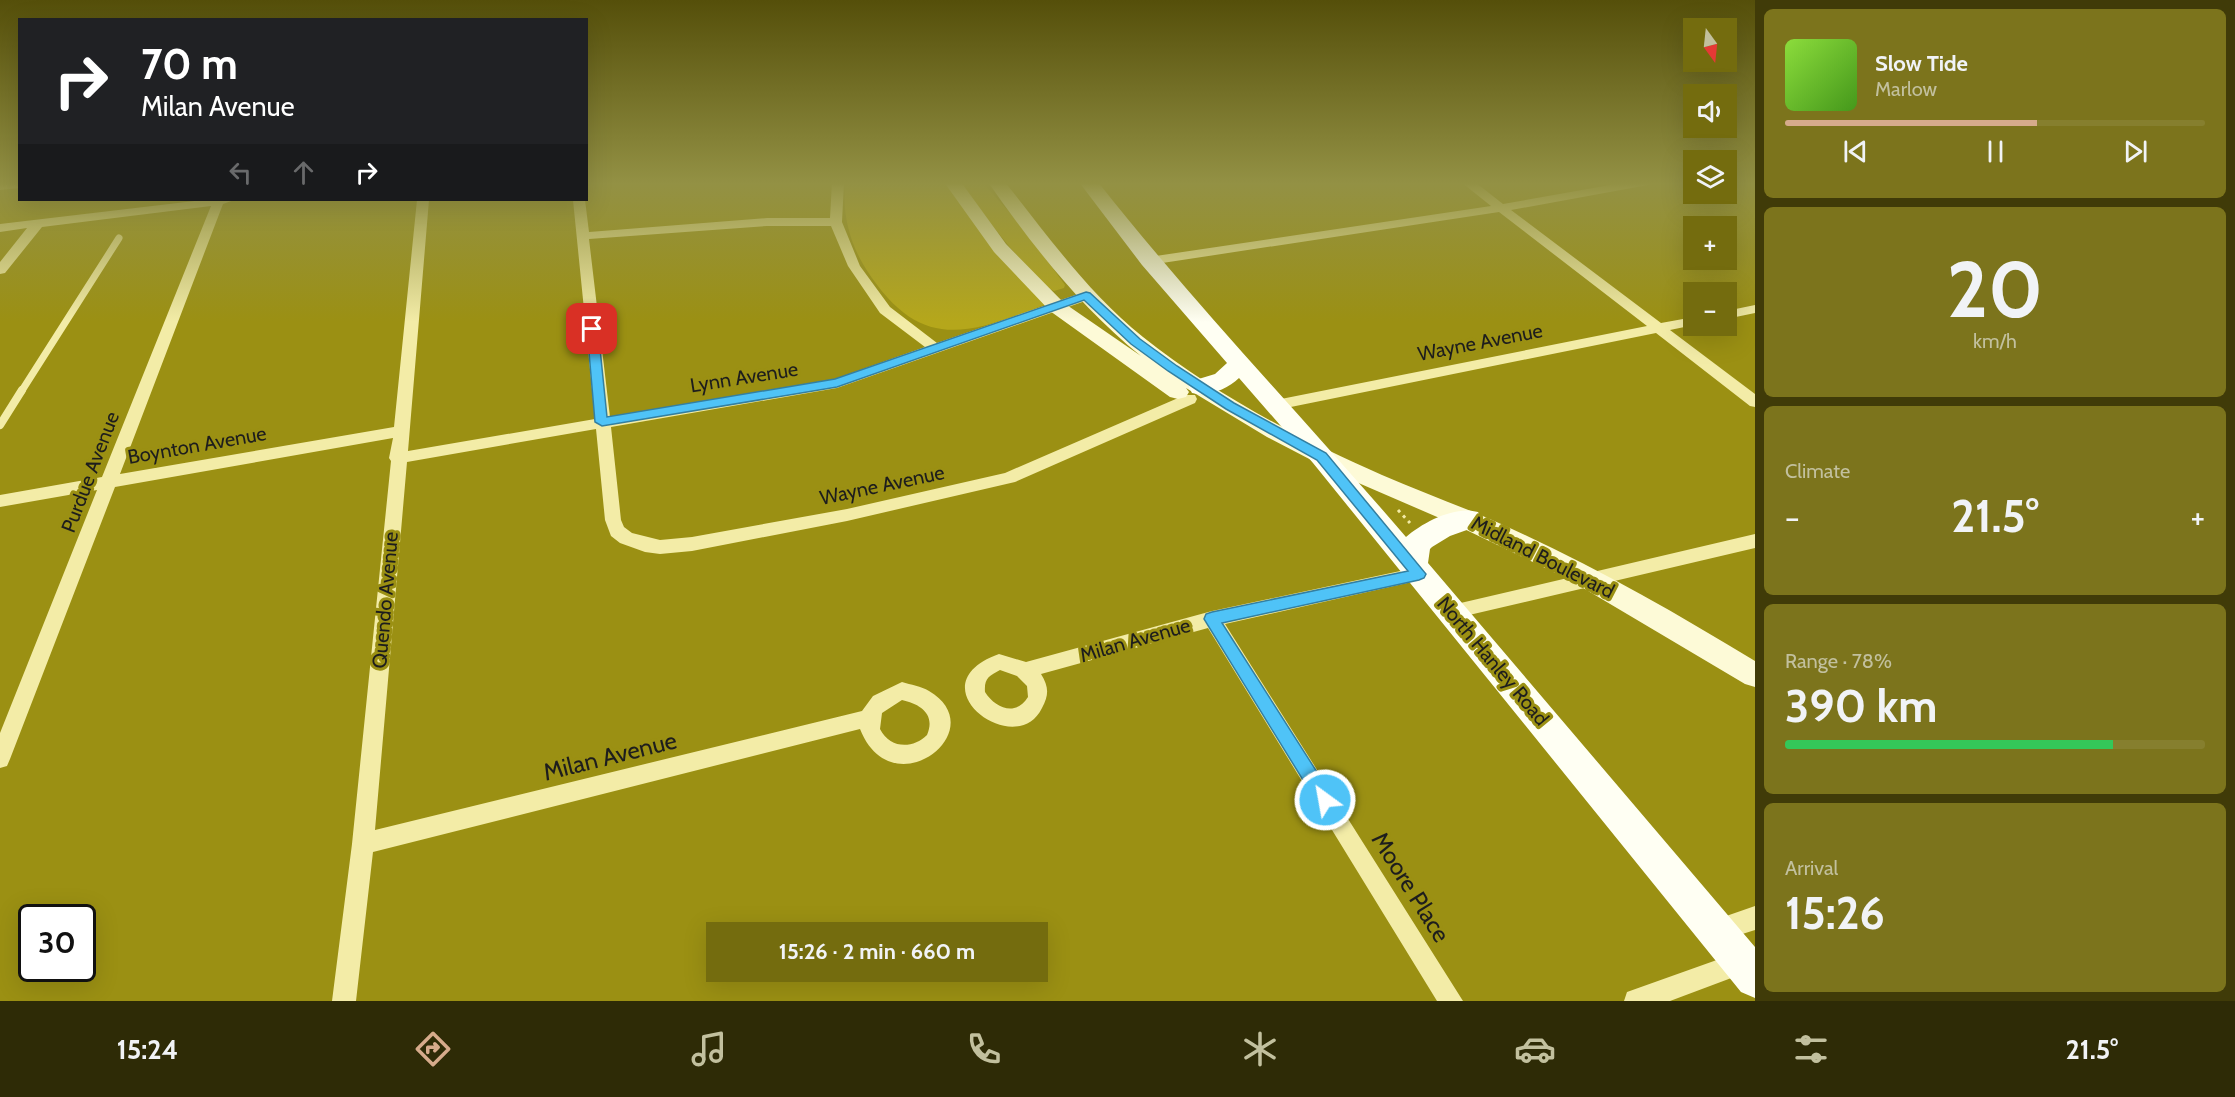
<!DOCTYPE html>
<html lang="en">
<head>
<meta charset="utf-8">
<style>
  :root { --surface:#746c0e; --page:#7c741c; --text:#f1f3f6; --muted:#c2c09e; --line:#867f2e; --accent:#d6ab8b }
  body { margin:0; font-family:Cabin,sans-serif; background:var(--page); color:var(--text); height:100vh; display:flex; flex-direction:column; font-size:22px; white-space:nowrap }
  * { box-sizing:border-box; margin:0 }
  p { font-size:20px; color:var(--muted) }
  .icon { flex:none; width:33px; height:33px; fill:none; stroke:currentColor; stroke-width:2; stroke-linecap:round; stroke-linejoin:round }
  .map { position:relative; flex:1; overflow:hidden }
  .sheet { display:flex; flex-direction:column; gap:9px; padding:9px; background:#403b08; width:480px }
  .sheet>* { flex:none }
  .banner { position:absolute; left:18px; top:18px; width:570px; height:183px; border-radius:0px; box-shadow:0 6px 24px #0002; background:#202124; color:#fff; overflow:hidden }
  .needle { width:39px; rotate:165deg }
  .fabs { position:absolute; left:1683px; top:18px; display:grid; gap:12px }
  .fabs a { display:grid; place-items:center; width:54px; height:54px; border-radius:0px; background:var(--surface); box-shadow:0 6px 24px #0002; font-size:30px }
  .speed { position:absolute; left:18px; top:904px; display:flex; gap:12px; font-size:30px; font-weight:700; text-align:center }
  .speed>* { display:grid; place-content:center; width:78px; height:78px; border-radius:50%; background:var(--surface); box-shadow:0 6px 24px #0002; line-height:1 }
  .speed .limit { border:3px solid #111; border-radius:9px; background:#fff; color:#111 }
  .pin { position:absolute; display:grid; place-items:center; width:51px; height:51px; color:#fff; margin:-26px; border-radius:12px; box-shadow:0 3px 9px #0006 }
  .me { position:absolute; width:66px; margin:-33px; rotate:328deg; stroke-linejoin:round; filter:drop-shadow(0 0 4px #0008) }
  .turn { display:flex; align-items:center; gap:21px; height:126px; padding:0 24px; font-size:27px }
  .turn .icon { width:78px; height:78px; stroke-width:2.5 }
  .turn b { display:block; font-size:42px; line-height:51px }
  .lanes { display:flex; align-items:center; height:57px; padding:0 24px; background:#0003; justify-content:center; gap:30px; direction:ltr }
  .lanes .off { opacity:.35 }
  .big { font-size:45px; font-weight:700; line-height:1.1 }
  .sheet .card { flex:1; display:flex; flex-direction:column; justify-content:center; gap:9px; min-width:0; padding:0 21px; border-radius:9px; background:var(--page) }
  .sheet .dial { align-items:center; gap:0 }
  .dial b { font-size:78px; line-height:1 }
  .song { display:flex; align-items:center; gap:18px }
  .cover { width:72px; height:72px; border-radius:9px; background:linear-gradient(135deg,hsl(90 70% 55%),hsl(100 70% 35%)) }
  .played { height:6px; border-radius:3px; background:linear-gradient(90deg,var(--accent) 60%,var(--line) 60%) }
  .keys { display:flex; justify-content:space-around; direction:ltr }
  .heat { display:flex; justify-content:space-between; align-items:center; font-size:33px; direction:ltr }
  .charge { height:9px; border-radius:4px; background:linear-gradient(90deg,#34c759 78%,var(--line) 0) }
  .trip { position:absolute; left:706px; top:922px; width:342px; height:60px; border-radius:0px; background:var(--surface); box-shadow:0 6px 24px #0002; font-weight:700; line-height:60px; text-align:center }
  .tabs { display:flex; height:96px; justify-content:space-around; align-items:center; background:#2e2b06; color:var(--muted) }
  .tabs .icon { width:42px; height:42px }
  .tabs .on { color:var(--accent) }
  .tabs b { font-size:27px; color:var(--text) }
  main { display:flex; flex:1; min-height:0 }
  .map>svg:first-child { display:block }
  .green { fill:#b5a71b }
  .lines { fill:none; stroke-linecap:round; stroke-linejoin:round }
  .path { stroke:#f3eca7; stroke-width:3; stroke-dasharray:3 4.5; stroke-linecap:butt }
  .service-far1 { stroke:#f3eca7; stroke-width:7 }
  .service { stroke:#f3eca7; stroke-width:8 }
  .minor { fill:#f3eca7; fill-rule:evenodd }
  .secondary { fill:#fdfad7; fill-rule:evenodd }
  .primary { fill:#fffff3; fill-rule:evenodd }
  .route { fill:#4fc3f7; stroke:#337fa1; stroke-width:1.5 }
  .labels { text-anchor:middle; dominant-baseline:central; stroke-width:6; stroke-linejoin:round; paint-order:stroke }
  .street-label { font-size:20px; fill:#1d1d1d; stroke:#9b9013 }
  .near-street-label { font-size:24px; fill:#1d1d1d; stroke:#9b9013 }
</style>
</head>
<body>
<main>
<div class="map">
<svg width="1755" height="1001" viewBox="0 0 1755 1001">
  <rect width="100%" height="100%" fill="#9b9013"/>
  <!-- green -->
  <path class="green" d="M 846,182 L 946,182 L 1047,304 C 967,335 920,353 866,269 C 850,244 841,212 846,182 Z
    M 961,182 L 982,182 L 1021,225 L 1065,285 L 1064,288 L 1054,291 L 1050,289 C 1015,257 988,221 961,182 Z"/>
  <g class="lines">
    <!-- path -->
    <path class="path" d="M 1398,510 L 1410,523"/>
    <!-- service-far1 -->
    <path class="service-far1" d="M 21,392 L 119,238"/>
    <!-- service -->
    <path class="service" d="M 0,425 L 22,390"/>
    <!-- minor -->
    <path class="minor" d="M 20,182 L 20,188 L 0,190 L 0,184 Z
      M 832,182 L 844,182 L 842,222 L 860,266 L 890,307 L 937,343 L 1081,293 L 1091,293 L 1093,296 L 1091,299 L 837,388 L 611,427 L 621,520 L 624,527 L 632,533 L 660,540 L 692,537 L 847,509 L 1005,473 L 1185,395 L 1195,395 L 1197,399 L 1195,403 L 1015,482 L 847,521 L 692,551 L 660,554 L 645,552 L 620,543 L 611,536 L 605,520 L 596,429 L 407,462 L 375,830 L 862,711 L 873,696 L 902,682 C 911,685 921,686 929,691 C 995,730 892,810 860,729 L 373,852 L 356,1001 L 332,1001 L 352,844 L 391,461 L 389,458 L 393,438 L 115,487 L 10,759 L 7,766 L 0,768 L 0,733 L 97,490 L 0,507 L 0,495 L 102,477 L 211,206 L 42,227 L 5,273 L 0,274 L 0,262 L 27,228 L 0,232 L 0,224 L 203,200 L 234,200 L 223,204 L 120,474 L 394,427 L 417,200 L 429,200 L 408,451 L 595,419 L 573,200 L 585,200 L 589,232 L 767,218 L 830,218 ZM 767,226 L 831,226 L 848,266 L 880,313 L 925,347 L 835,379 L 610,417 L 589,239 ZM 902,700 C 920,704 936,714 927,735 C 913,749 890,749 880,729 L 882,713 Z
      M 1461,182 L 1475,182 L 1503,204 L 1627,182 L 1654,182 L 1648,185 L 1511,210 L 1661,323 L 1694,317 L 1694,325 L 1670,330 L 1755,394 L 1755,407 L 1750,406 L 1656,333 L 1276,410 L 1271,409 L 1268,405 L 1276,400 L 1647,326 L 1499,212 L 1149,265 L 1143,261 L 1149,257 L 1491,206 Z
      M 1755,305 L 1755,313 L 1726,319 L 1726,311 Z
      M 1755,534 L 1755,548 L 1452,619 L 1446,617 L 1443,612 L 1446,607 L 1452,605 Z
      M 1419,567 L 1425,569 L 1428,574 L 1425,579 L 1225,624 L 1463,1001 L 1437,1001 L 1208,628 L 1041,674 C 1049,687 1049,695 1042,708 C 1016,762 912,685 999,654 L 1026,662 L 1212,611 ZM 1000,670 L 1017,676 L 1027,686 L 1028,697 C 1016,717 995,708 985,692 C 984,678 989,676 1000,670 Z
      M 1755,906 L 1755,930 L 1717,942 L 1709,938 L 1705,930 L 1709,922 Z
      M 1742,951 L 1750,955 L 1754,963 L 1750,971 L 1670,1001 L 1624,1001 L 1627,992 Z"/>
    <!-- secondary -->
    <path class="secondary" d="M 944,182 L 961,182 L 1006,244 L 1064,303 L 1141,356 C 1081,308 1032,245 988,182 L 1005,182 C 1048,236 1089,294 1143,337 C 1213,393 1301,440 1382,475 C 1425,494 1470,509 1512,529 C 1596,567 1676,613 1755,661 L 1755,687 L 1745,684 L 1568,579 L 1458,526 L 1340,475 L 1267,437 L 1186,388 L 1189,392 L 1186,397 L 1178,399 L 1170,397 L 1050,311 L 994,252 Z"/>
    <!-- primary -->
    <path class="primary" d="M 1079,182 L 1098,182 C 1195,305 1304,418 1406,537 C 1423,522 1456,505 1478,512 L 1482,519 L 1478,526 L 1450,536 L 1432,547 L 1430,549 L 1428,563 L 1755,947 L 1755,998 L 1741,992 L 1313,463 L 1239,378 C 1228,389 1208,397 1192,393 L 1189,387 L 1192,381 L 1215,374 L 1227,363 L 1142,265 Z"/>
  </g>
  <!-- sky -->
  <linearGradient id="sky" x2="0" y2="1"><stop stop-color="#554f0a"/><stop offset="0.57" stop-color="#939144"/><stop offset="1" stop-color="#939144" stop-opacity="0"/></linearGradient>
  <rect width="1755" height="322" fill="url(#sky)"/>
  <!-- route -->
  <path class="route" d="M 1086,292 L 1090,293 L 1140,339 L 1177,366 L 1234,403 L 1326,453 L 1426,574 L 1424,578 L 1419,580 L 1222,623 L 1331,794 L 1334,800 L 1331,806 L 1325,808 L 1319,806 L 1204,619 L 1206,614 L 1212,612 L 1408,571 L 1317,460 L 1226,409 L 1168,371 L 1131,344 L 1084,300 L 837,387 L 602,426 L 595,422 L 587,329 L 588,326 L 592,325 L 598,329 L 607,417 L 835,379 Z"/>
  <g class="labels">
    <!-- street labels -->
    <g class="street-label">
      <text transform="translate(1480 342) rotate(-11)">Wayne Avenue</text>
      <text transform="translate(744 377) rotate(-9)">Lynn Avenue</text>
      <text transform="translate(197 445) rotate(-10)">Boynton Avenue</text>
      <text transform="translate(90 472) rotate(-69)">Purdue Avenue</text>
      <text transform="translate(882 485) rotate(-12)">Wayne Avenue</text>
      <text transform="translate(1543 557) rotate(27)">Midland Boulevard</text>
      <text transform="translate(385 600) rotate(-85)">Quendo Avenue</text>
      <text transform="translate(1135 640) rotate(-16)">Milan Avenue</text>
      <text transform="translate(1493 661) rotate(50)">North Hanley Road</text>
    </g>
    <!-- near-street labels -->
    <g class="near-street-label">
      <text transform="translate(610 756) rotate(-14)">Milan Avenue</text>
      <text transform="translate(1411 887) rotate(58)">Moore Place</text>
    </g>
  </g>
</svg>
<div class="fabs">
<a><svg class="needle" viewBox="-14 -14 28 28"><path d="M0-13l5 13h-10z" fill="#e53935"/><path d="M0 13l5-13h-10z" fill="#c2c09e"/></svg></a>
<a><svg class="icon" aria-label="sound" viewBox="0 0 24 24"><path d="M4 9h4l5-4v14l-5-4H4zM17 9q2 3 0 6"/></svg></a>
<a><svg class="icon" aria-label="layers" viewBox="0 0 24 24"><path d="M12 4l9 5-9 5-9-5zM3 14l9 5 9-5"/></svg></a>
<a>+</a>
<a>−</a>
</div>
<div class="speed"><div class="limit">30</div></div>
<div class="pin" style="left:592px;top:329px;background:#d93025"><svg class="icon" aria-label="arrive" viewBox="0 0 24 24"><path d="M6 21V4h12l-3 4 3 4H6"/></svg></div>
<svg class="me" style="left:1325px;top:800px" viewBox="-20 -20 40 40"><circle r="17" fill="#4fc3f7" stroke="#fff" stroke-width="3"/><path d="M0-11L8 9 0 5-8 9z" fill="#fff"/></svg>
<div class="trip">15:26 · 2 min · 660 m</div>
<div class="banner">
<div class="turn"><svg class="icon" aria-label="right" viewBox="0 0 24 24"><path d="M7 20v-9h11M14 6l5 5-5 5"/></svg><div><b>70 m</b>Milan Avenue</div></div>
<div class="lanes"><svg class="icon off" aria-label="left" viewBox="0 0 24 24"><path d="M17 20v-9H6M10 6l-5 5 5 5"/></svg><svg class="icon off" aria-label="ahead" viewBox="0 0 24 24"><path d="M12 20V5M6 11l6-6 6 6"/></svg><svg class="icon" aria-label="right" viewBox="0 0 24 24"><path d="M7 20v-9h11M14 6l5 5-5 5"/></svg></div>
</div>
</div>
<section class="sheet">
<div class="card">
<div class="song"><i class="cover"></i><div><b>Slow Tide</b><p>Marlow</p></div></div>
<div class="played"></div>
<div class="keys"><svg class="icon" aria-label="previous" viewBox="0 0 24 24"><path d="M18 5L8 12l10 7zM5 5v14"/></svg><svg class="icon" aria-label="pause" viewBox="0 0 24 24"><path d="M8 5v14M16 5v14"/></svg><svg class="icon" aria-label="next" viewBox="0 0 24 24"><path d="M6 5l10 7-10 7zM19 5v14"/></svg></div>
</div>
<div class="card dial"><b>20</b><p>km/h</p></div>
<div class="card"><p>Climate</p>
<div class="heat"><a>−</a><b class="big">21.5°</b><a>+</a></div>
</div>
<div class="card"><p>Range · 78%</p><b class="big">390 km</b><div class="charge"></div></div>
<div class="card"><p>Arrival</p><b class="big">15:26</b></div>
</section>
</main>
<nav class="tabs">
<b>15:24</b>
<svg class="icon on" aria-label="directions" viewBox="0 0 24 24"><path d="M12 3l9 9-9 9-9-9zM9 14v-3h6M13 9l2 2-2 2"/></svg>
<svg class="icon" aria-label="music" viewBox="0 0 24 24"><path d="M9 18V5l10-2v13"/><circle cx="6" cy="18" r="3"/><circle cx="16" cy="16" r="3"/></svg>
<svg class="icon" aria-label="phone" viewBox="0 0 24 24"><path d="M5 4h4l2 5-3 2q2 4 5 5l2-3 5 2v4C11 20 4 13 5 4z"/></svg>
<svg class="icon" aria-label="climate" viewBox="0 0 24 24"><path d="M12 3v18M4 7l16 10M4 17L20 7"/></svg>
<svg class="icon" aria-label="car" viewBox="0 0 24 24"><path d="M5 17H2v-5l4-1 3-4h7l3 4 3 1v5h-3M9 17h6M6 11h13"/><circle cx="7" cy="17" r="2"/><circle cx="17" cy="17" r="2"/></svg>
<svg class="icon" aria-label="filters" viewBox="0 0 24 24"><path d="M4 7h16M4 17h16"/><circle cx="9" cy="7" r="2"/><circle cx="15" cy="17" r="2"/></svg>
<b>21.5°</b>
</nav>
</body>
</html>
